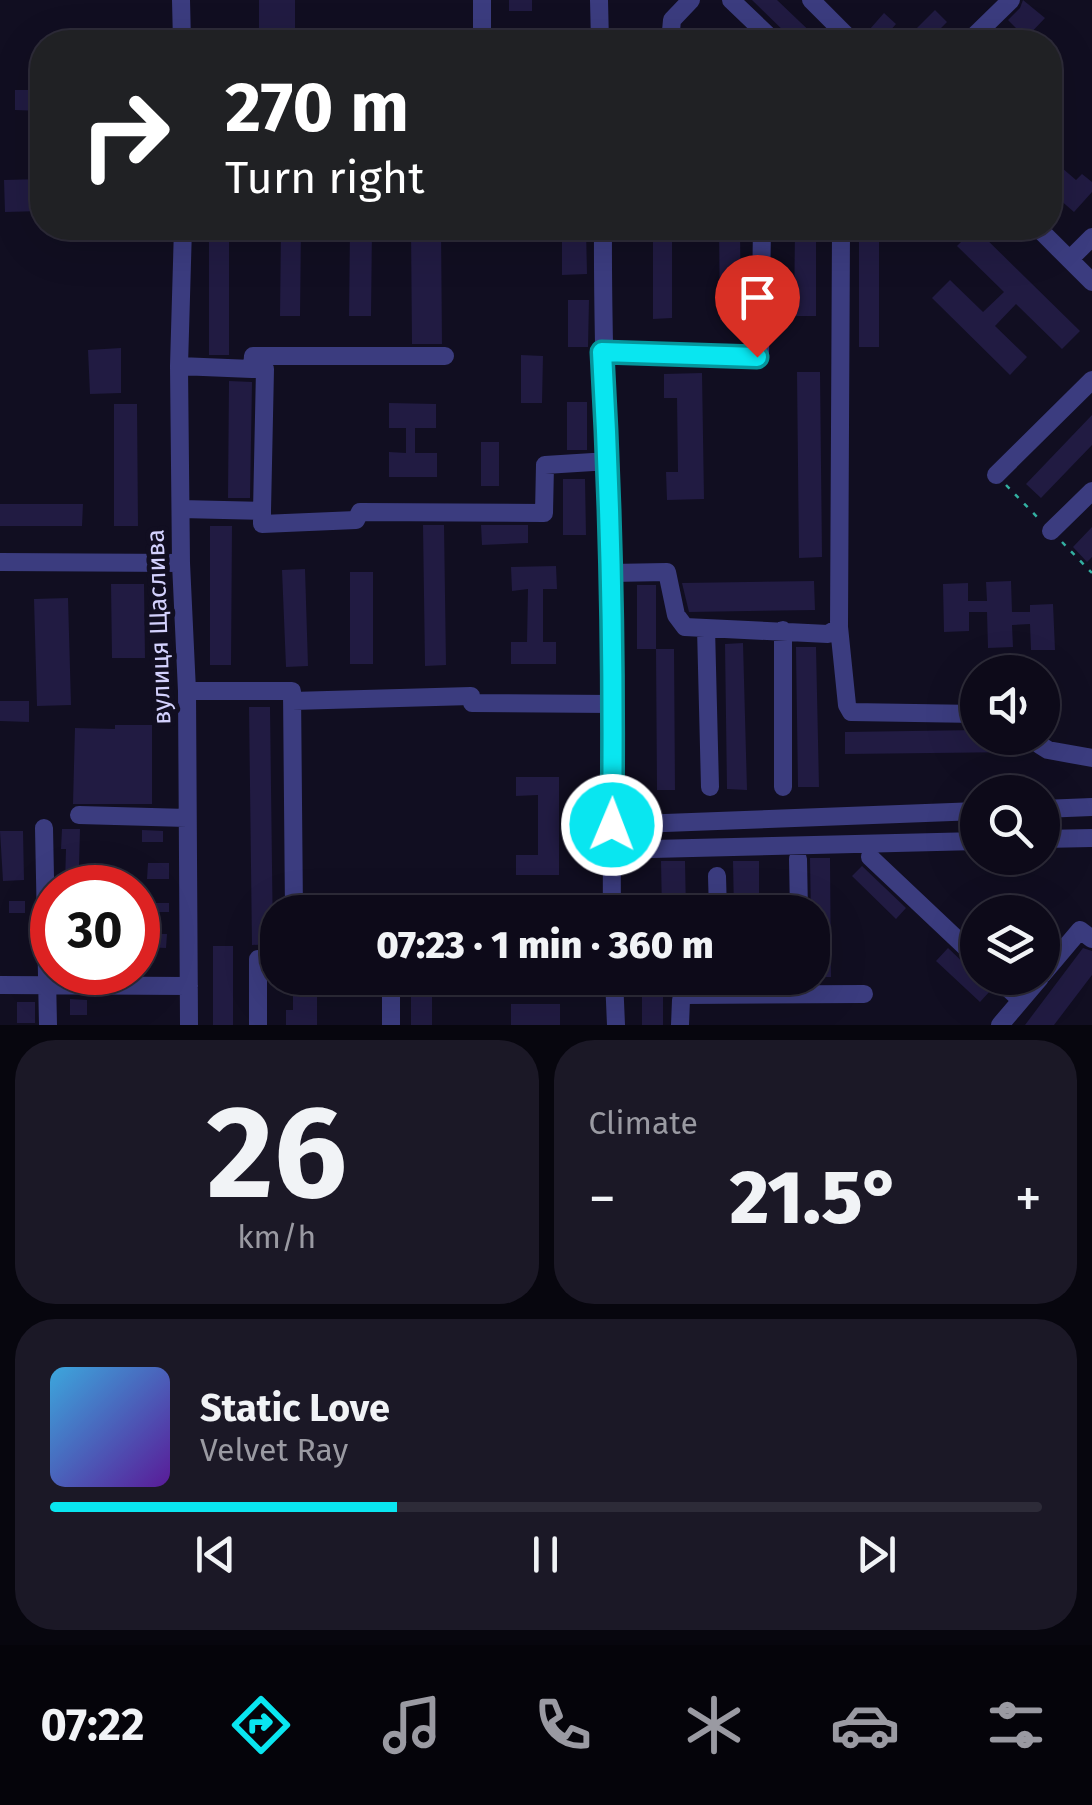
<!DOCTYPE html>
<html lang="en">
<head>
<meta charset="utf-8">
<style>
  :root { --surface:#0d0a19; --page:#1b1826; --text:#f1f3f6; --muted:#9a9aa2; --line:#2d2b38; --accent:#09e6f0 }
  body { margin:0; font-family:"Fira Sans",sans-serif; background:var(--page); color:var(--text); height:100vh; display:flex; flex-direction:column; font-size:38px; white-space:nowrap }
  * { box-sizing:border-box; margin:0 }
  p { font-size:32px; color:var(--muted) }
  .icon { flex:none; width:55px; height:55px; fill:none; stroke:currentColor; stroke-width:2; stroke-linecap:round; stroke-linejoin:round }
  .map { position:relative; height:1025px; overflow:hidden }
  .side { display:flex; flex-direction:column; gap:15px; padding:15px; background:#07060e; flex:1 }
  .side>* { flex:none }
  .hud { position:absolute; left:30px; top:30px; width:1032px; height:210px; border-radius:40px; box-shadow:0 10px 40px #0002,0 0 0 2px var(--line); background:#202124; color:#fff; overflow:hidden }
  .controls { position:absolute; left:960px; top:655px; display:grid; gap:20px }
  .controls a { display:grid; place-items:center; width:100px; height:100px; border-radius:50%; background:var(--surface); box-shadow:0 10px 40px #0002,0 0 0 2px var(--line); font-size:50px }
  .speed { position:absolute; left:30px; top:865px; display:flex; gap:20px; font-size:50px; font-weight:700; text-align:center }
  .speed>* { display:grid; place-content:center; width:130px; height:130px; border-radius:50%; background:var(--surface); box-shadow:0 10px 40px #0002,0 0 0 2px var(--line); line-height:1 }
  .speed .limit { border:15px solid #d22; background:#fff; color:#111 }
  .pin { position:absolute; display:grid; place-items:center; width:85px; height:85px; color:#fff; margin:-102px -42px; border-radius:50% 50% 50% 0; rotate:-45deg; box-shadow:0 0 10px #0007 }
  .pin .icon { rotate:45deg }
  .me { position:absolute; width:110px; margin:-55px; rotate:1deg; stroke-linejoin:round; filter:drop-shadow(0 0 8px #0008) }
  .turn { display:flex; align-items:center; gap:35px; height:210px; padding:0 30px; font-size:45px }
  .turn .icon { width:130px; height:130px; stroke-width:2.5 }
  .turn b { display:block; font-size:70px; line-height:85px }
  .big { font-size:75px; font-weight:800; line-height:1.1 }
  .side .widget { flex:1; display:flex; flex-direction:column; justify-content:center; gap:15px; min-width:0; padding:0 35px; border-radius:40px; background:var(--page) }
  .side .dial { align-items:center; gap:0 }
  .dial b { font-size:130px; line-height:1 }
  .song { display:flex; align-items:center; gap:30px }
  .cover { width:120px; height:120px; border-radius:15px; background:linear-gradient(135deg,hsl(200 70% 55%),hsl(270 70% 35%)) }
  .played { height:10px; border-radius:5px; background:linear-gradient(90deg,var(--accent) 35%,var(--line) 35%) }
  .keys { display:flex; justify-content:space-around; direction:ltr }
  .heat { display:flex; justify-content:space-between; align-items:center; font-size:55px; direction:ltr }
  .side .tiles { flex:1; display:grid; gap:15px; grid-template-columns:1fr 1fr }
  .widget:last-child { grid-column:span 2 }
  .trip { position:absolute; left:260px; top:895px; width:570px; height:100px; border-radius:40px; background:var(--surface); box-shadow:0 10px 40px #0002,0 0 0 2px var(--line); font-weight:800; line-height:100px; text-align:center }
  .dock { display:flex; height:160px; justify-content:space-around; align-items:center; background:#05040a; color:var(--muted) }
  .dock .icon { width:70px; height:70px }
  .dock .active { color:var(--accent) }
  .dock b { font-size:45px; color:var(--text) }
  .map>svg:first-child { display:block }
  .building { fill:#211b42 }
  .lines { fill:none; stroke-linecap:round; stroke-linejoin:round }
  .path { stroke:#33afa1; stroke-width:2.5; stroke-dasharray:5 8; stroke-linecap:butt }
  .minor { stroke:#3b3c7f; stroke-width:18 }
  .route-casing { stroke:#06969c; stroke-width:25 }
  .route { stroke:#09e6f0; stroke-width:18 }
  .labels { text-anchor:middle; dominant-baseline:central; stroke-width:10; stroke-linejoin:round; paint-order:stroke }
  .street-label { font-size:25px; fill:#d3d1fd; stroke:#110e21 }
</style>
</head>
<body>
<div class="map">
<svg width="1092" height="1025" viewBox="0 0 1092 1025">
  <rect width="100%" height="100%" fill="#110e21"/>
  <!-- building -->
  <path class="building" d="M 259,0 L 295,0 L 295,42 L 259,42 Z
    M 509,0 L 532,0 L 532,11 L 509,11 Z
    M 752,0 L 777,0 L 821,42 L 795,42 Z
    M 1023,0 L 1045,18 L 1026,38 L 1008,20 L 1020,8 Z
    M 935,10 L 947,22 L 940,29 L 948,36 L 942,42 L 924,42 L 913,32 Z
    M 884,13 L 896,24 L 882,40 L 870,29 Z
    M 15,90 L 42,90 L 42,111 L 15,110 Z
    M 1054,161 L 1076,180 L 1082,174 L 1092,182 L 1092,192 L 1074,212 L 1059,199 L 1062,196 L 1050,185 L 1050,166 Z
    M 42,179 L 42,211 L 5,212 L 4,180 Z
    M 209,228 L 229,228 L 229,355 L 209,355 Z
    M 281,228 L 301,228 L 300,316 L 280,316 Z
    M 350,228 L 372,228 L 371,316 L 349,316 Z
    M 411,228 L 441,228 L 442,344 L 412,344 Z
    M 562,228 L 586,228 L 587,274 L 562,275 Z
    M 653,228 L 672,228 L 672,318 L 653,319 Z
    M 719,228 L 740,228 L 741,320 L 720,320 Z
    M 795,228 L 816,228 L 816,316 L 794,316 Z
    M 859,228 L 879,228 L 879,347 L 859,347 Z
    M 975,228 L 1080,331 L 1062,349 L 1016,304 L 995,326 L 1027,357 L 1010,375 L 932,298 L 950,280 L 983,312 L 1004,292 L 957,246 Z
    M 568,300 L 589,300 L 588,347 L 568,347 Z
    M 121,348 L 121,393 L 90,394 L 88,350 Z
    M 521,355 L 543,356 L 542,403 L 521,403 Z
    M 797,372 L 820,372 L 822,557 L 799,558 Z
    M 702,373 L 704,499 L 667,500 L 666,472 L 678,472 L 677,398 L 664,398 L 664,374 Z
    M 229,381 L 252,382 L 250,498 L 228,498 Z
    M 567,402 L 587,402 L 587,450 L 567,450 Z
    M 389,403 L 436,404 L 436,428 L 415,428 L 415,453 L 437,453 L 437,477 L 389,477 L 389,452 L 406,453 L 406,428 L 389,428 Z
    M 114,404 L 137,404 L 138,526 L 114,526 Z
    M 1092,415 L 1092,445 L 1041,498 L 1026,484 Z
    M 481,442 L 499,442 L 499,486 L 481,486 Z
    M 563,479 L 585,479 L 586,535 L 563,535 Z
    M 0,504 L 83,504 L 82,526 L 0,526 Z
    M 423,525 L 444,525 L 446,665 L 425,666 Z
    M 481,525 L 528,525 L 528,543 L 482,545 Z
    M 210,526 L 232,526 L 231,665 L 210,665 Z
    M 1092,527 L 1092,557 L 1087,562 L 1073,547 Z
    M 556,566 L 557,589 L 543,589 L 543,642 L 556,642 L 556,664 L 511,664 L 511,642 L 527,642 L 528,589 L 512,591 L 511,567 Z
    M 305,569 L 308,666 L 286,667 L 282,570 Z
    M 350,572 L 373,572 L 373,664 L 350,664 Z
    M 814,581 L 815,610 L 689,612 L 682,583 Z
    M 1011,581 L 1012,612 L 1030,612 L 1030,605 L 1053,604 L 1055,650 L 1031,650 L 1030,624 L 1012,625 L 1013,647 L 988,648 L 987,612 L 969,612 L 969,631 L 944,632 L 943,584 L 968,583 L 968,601 L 987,601 L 986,582 Z
    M 111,584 L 144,584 L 145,658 L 112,658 Z
    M 637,585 L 656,585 L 656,649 L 637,649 Z
    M 68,598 L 71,705 L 37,706 L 34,599 Z
    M 743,643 L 747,790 L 727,789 L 725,644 Z
    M 796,647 L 816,647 L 819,787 L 798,787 Z
    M 656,649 L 674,649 L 675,790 L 657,790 Z
    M 0,701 L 29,701 L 29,722 L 0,721 Z
    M 249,707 L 270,707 L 273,944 L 252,945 Z
    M 115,725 L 152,725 L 152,804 L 73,804 L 75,728 L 115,729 Z
    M 978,730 L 978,738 L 1018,738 L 1018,752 L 845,754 L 845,732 Z
    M 516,777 L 559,777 L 559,875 L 516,875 L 516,855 L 538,855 L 538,795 L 516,796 Z
    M 62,829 L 80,829 L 79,866 L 84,866 L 83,884 L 65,884 L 66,849 L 61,849 Z
    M 142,830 L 163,831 L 163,842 L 142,842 Z
    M 0,831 L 23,831 L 24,880 L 3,881 Z
    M 810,858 L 830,858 L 831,977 L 812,977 Z
    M 661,861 L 685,861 L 686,912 L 662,912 Z
    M 733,861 L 759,861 L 759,912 L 734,912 Z
    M 148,863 L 169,863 L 169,879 L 147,879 Z
    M 862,866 L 906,908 L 896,919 L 852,876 Z
    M 9,901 L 25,901 L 25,913 L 9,913 Z
    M 149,903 L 169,903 L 169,912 L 149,912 Z
    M 143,934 L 167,934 L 166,948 L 143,947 Z
    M 213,946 L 233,946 L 233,1025 L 213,1025 Z
    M 948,948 L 969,968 L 978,971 L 978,978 L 985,978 L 991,990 L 980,1002 L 936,961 Z
    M 1083,948 L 1092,951 L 1092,975 L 1054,1025 L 1025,1025 Z
    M 411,978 L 432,978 L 432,1025 L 411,1025 Z
    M 293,980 L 317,980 L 317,1025 L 286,1025 L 286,1010 L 293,1010 Z
    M 642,980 L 663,980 L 663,1025 L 642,1025 Z
    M 70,999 L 87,1000 L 87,1015 L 70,1015 Z
    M 17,1002 L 35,1002 L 35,1023 L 17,1023 Z
    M 511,1004 L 560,1004 L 560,1025 L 511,1025 Z"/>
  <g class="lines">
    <!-- path -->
    <path class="path" d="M 1006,485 L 1042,522
      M 1062,542 L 1092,573"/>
    <!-- minor -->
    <path class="minor" d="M 181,0 L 182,42
      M 599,0 L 600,42
      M 731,0 L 775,42
      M 811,0 L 853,42
      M 482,42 L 482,0
      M 670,42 L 672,20 L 691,0
      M 968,42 L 1011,0
      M 183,228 L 179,366 L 181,563 L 187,691 L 189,1025
      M 603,228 C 602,385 611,542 613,699 C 614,770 611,841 612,912
      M 1038,228 L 1092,282
      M 1070,259 L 1092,237
      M 603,352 L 750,358 L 760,355 L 762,228
      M 179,366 L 252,369 L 253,356 L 445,356
      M 252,369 L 265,369 L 262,511
      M 996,475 L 1092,380
      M 181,509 L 262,511 L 262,524 L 356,520 L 360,512 L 544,513 L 545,465 L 609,461
      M 1051,531 L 1092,491
      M 0,562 L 181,563
      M 611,573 L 667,572 L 676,615 L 685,627 L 828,634 L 839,627 L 841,228
      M 839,627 L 847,705 L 851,712 L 978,714
      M 706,628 L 710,787
      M 783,630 L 783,787
      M 187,691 L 292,691 L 294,912
      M 292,701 L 471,696 L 472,703 L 613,704
      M 1039,738 L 1040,745 L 1048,750 L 1092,758
      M 1042,809 L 1092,807
      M 79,815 L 187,818
      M 612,825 L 978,811
      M 44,828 L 48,1025
      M 1042,839 L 1092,838
      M 611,850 L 978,841
      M 870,857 L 978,959
      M 798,859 L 799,912
      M 717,876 L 718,912
      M 1042,975 L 1080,930 L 1092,939
      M 391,978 L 391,1025
      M 614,978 L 616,1025
      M 997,978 L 1021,1000
      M 0,985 L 189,986
      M 258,1025 L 258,959 L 278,959
      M 680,1025 L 681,1000 L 685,995 L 864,994
      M 1000,1025 L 1040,978"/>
  </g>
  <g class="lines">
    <defs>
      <path id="route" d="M 612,825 C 614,667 611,510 602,352 L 757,357"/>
    </defs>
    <!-- route casing -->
    <use href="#route" class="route-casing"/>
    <!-- route -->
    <use href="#route" class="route"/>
  </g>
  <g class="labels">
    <!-- street labels -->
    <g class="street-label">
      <text transform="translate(159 627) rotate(-92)">вулиця Щаслива</text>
    </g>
  </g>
</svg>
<div class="controls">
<a><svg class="icon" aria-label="sound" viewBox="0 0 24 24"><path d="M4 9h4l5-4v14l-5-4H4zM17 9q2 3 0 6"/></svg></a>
<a><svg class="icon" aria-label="search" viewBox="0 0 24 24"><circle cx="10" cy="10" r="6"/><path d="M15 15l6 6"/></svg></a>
<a><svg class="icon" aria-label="layers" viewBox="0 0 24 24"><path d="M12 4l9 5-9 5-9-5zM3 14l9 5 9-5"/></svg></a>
</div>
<div class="speed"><div class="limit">30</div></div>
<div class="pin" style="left:757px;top:357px;background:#d93025"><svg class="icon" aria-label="arrive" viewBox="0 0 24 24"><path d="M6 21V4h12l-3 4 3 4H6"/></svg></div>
<svg class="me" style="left:612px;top:825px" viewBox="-20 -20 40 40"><circle r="17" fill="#09e6f0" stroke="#fff" stroke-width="3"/><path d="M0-11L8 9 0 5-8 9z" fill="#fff"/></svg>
<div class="trip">07:23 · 1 min · 360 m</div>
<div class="hud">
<div class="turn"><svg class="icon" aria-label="right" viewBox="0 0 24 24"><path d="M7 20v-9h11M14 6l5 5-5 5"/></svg><div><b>270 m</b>Turn right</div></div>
</div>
</div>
<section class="side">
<div class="tiles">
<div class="widget dial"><b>26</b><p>km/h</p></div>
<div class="widget"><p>Climate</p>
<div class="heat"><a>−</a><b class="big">21.5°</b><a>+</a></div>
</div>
<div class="widget">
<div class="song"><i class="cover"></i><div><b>Static Love</b><p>Velvet Ray</p></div></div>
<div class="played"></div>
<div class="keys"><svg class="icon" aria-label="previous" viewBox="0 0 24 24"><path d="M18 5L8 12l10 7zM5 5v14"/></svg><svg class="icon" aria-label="pause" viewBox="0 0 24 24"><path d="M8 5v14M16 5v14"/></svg><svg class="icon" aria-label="next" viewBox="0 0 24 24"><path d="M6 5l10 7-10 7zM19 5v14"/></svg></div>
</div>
</div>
</section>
<nav class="dock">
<b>07:22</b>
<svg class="icon active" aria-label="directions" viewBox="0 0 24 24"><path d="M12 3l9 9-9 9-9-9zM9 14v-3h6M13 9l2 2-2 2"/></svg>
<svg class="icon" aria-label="music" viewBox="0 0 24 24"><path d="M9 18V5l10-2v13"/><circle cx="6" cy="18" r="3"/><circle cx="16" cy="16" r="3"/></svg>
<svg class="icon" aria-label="phone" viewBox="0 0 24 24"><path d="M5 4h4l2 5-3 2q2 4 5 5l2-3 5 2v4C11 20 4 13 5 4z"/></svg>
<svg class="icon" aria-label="climate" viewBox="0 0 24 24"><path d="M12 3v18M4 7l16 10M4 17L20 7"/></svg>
<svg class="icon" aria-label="car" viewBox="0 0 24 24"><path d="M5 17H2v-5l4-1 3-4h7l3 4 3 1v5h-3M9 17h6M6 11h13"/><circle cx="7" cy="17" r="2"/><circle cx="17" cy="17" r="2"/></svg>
<svg class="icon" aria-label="filters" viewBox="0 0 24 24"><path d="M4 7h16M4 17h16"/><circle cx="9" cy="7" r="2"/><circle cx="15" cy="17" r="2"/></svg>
</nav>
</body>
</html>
